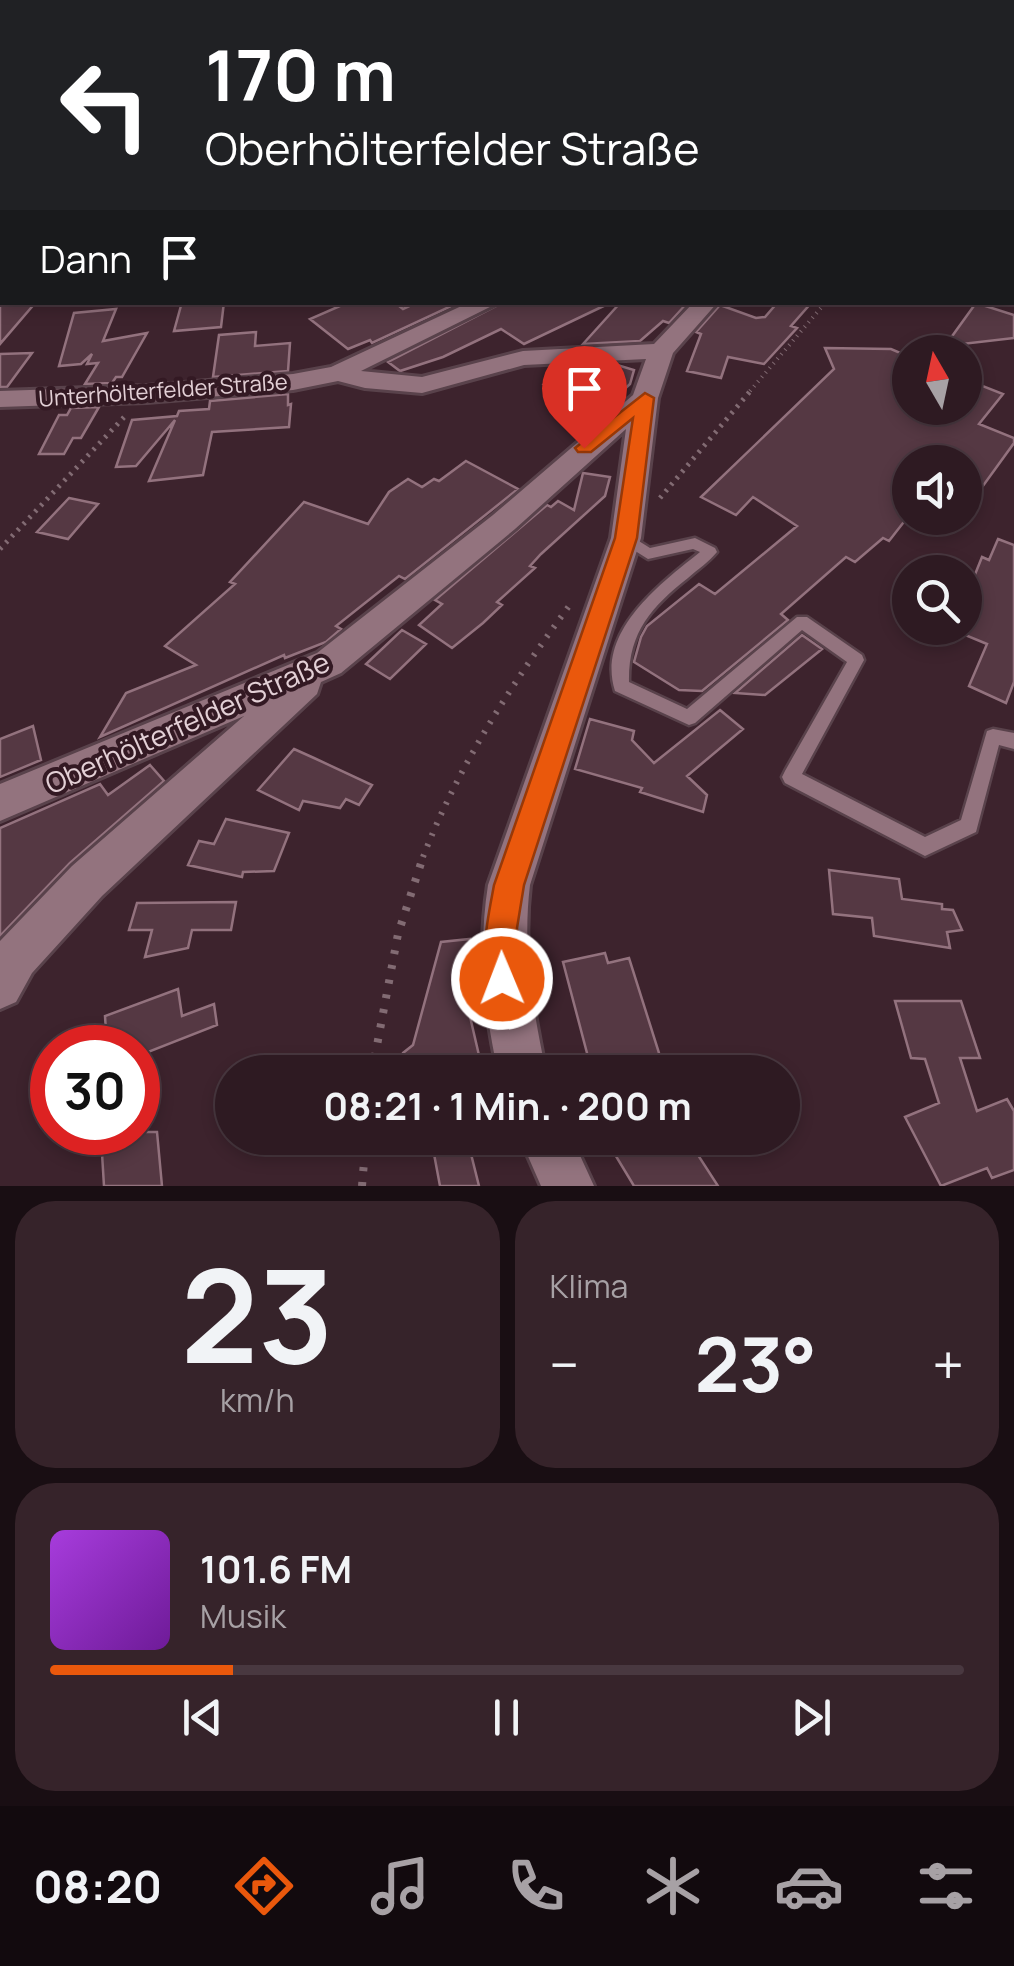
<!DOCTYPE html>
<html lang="de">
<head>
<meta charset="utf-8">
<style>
  :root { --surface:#2e1a22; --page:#36232a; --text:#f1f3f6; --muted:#a7a1a5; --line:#493840; --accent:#ea580c }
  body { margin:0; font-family:Manrope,sans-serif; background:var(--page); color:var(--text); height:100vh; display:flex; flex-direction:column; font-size:38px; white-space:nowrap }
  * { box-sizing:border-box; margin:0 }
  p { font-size:32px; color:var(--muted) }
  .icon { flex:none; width:55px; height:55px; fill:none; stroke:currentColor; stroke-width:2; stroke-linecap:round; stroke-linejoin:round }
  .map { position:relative; height:1186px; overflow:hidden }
  .sheet { display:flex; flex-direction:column; gap:15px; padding:15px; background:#190e13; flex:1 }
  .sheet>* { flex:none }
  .guide { position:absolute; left:0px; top:0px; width:1015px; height:305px; box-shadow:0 5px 15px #0003,0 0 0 2px var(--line); background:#202124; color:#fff; overflow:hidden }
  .needle { width:65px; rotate:351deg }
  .buttons { position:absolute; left:892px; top:335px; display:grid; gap:20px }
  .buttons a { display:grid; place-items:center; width:90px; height:90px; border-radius:50%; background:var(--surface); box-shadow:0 5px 15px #0003,0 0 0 2px var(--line); font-size:50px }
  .speed { position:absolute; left:30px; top:1025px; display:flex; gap:20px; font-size:50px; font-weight:700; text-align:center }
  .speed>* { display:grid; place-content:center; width:130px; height:130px; border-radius:50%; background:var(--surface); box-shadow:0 5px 15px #0003,0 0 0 2px var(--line); line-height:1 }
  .speed .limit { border:15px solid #d22; background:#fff; color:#111 }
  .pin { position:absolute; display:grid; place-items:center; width:85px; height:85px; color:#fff; margin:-102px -42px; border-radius:50% 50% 50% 0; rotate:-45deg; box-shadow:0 0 10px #0007 }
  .pin .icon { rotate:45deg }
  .me { position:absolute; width:110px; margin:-55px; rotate:359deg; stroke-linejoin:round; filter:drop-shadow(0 0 8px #0008) }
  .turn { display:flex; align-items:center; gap:35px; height:210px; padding:0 40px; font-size:45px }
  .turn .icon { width:130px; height:130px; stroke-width:2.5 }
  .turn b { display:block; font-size:70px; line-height:85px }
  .then { display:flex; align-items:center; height:95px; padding:0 40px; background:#0003; gap:20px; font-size:38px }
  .big { font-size:75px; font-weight:700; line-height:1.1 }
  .sheet .tile { flex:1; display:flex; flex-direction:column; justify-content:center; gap:15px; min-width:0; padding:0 35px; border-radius:40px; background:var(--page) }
  .sheet .dial { align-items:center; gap:0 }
  .dial b { font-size:130px; line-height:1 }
  .song { display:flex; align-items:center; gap:30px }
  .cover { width:120px; height:120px; border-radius:15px; background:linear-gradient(135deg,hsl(280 70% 55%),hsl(280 70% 35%)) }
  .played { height:10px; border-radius:5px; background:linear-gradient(90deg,var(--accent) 20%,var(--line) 20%) }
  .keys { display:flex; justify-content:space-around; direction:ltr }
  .heat { display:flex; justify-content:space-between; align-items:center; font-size:55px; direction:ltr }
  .sheet .tiles { flex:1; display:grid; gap:15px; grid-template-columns:1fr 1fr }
  .tile:last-child { grid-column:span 2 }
  .trip { position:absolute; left:215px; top:1055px; width:585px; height:100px; border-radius:50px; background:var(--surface); box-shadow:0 5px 15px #0003,0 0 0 2px var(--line); font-weight:700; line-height:100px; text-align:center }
  .dock { display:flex; height:160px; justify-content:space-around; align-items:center; background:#120a0e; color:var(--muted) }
  .dock .icon { width:70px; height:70px }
  .dock .selected { color:var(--accent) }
  .dock b { font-size:45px; color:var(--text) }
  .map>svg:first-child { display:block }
  .building { fill:#553843; stroke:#93727e; stroke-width:2.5 }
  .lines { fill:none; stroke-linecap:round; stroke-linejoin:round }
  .lane-casing { stroke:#59424b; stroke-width:5 }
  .street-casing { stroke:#59424b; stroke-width:6 }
  .path-far3 { stroke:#826b73; stroke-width:4; stroke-dasharray:1 5; stroke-linecap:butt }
  .path-far2 { stroke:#826b73; stroke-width:5; stroke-dasharray:2.5 6; stroke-linecap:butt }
  .path-far1 { stroke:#826b73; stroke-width:6; stroke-dasharray:2.5 9; stroke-linecap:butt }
  .path { stroke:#826b73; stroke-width:8; stroke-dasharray:4 11; stroke-linecap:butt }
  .lane { fill:#93737e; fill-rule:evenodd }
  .street { fill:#93737e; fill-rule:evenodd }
  .route { fill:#ea580c; stroke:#983908; stroke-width:2.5 }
  .labels { text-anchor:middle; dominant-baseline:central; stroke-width:8; stroke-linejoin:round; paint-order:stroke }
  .far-street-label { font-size:22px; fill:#e3d0d6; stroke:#331923 }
  .street-label { font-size:28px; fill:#e3d0d6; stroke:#331923 }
</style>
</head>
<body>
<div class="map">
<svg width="1014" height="1186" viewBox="0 0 1014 1186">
  <rect width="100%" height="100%" fill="#3d232d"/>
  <!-- building -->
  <path class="building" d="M 0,302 L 36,302 L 0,344 Z
    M 182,302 L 224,302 L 221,327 L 174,331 Z
    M 349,302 L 394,302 L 403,309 L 418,302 L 460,302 L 372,343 L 370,340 L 348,349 L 310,319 Z
    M 504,302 L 612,302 L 524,344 L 501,329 L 443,357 L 400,371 L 388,362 Z
    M 621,302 L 688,302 L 669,323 L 663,321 L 640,341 L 583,344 Z
    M 778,302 L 812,302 L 791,326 L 797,328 L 764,364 L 728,357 L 721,378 L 687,371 L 701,334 L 696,332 L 720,305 L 756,318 L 765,317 Z
    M 976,303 L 1014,315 L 1014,338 L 945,346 Z
    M 116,309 L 103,341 L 147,333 L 122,377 L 116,377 L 112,383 L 85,384 L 98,363 L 87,364 L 92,354 L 81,364 L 59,366 L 74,313 Z
    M 256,332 L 255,346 L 290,343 L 288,371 L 213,377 L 219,335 Z
    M 825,348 L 891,349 L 910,357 L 910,408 L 965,408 L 965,379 L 1003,394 L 979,424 L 1014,438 L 1014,443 L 980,490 L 965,483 L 965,462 L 910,462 L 910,514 L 889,541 L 883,538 L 855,562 L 846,557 L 781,614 L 788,620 L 702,691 L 679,690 L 634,662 L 641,637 L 647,626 L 699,584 L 715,594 L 797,526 L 753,497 L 736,515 L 701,497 L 834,369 Z
    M 32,353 L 7,387 L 0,387 L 0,354 Z
    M 614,364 L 634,370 L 630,384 L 602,410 L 569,399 L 573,390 L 544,384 L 561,367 Z
    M 288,394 L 288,405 L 291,404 L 289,427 L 212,432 L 203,475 L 149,481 L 175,420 L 136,466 L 116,467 L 132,420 L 177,416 L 179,411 L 209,409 L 210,401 Z
    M 99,407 L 81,438 L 73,438 L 64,454 L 39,454 L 59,415 L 67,415 L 71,408 Z
    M 466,461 L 518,489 L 405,579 L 399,576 L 336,626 L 341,629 L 326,642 L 285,658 L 284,655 L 100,737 L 126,693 L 196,665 L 165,646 L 235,584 L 230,582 L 304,502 L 368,524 L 389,492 L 408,479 L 422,487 L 434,479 L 439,481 Z
    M 583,473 L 610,477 L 605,496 L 541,554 L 530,566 L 535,568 L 497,602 L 502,605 L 483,623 L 452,648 L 419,625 L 442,604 L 435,600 L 547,505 L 551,507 L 558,501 L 574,510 Z
    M 69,498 L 98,504 L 68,539 L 37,532 Z
    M 998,539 L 1014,545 L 1014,682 L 1006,703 L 969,686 L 987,644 L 965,635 L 965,571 L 974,577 L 982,557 L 989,560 Z
    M 402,630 L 426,644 L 390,679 L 366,664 Z
    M 802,635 L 822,649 L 765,695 L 735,693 Z
    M 720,710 L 743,729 L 687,776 L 707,795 L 703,812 L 640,792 L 642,788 L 575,769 L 590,719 L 634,731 L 632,740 L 654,763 Z
    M 33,726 L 41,760 L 0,777 L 0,739 Z
    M 294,749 L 314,758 L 372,785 L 359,805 L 346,799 L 340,808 L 303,801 L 299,810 L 258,790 Z
    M 150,765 L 164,781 L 70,863 L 0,936 L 0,828 L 100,784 L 108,795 Z
    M 226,819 L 289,833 L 274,871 L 243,872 L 242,877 L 188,865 L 199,841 L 214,844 Z
    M 829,870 L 899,879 L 902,899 L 942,904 L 942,909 L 953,910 L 962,930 L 947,932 L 950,948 L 874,936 L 872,918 L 833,914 Z
    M 236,902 L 231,930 L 192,930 L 188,948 L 145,957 L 152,930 L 129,930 L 137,903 Z
    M 470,939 L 470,980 L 462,982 L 481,1064 L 458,1072 L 401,1072 L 403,1053 L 413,1045 L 441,942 Z
    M 605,953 L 608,963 L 629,958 L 665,1072 L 592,1072 L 563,962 Z
    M 178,989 L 182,1016 L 214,1004 L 217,1025 L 138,1056 L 138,1048 L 107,1048 L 105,1016 Z
    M 895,1001 L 961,1001 L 980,1058 L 960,1058 L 977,1111 L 1007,1099 L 1014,1111 L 1014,1170 L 992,1178 L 987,1168 L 941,1186 L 905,1117 L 939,1103 L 925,1059 L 911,1058 Z
    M 113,1132 L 157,1132 L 162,1186 L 104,1186 L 101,1137 Z
    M 431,1138 L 467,1138 L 479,1186 L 440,1186 Z
    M 605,1138 L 687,1138 L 718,1186 L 634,1186 Z"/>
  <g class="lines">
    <defs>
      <path id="lane" d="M 1012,138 L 1014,138 L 1012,143 Z
        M 1012,258 L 1014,258 L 1012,265 Z
        M 626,533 L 650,548 L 695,538 L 715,548 L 717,552 C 709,562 698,569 688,578 C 651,607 628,633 629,682 L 687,709 L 797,617 L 807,617 L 862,655 L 864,660 L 802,774 L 925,837 L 961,820 L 987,731 L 993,729 L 1014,733 L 1014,749 L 999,745 L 976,832 L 925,856 L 785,783 L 782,777 L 785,771 L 847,662 L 802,630 L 695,723 L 689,725 L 615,691 C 596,632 660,584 700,552 L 693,549 L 648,559 L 621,542 L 619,538 Z"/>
      <path id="street" d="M 312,0 L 329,0 L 330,2 L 313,2 Z
        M 1014,43 L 1014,52 L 1012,52 L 1012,43 Z
        M 1012,165 L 1014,165 L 1014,175 L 1012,175 Z
        M 470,302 L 500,302 L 361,371 L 422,377 L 523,351 L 654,344 L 694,302 L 718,302 L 673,353 L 658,398 L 641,538 L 530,885 C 522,951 533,1009 546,1072 L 498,1072 C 484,1009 478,949 488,885 L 611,538 L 626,429 L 515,529 L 341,673 L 321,682 L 317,694 L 102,896 L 32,973 L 16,1002 L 0,1009 L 0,941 L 72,866 L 244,716 L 0,821 L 0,784 L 317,653 L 493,515 L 633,395 L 646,359 L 524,365 L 422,393 L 365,388 L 338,381 L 293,390 L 147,402 L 0,407 L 0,391 L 147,386 L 293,374 L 331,367 Z
        M 520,1138 L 572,1138 L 594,1186 L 541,1186 Z"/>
    </defs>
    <!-- lane casing -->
    <use href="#lane" class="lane-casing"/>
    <!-- street casing -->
    <use href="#street" class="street-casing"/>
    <!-- path-far3 -->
    <path class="path-far3" d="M 750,391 L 826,302"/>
    <!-- path-far2 -->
    <path class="path-far2" d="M 660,498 L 752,389
      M 0,549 L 127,414"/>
    <!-- path-far1 -->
    <path class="path-far1" d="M 423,857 C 459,764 513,682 572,602"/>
    <!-- path -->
    <path class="path" d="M 372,1072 L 398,934 L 424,854
      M 362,1186 L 366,1138"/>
    <!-- lane -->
    <use href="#lane" class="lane"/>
    <!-- street -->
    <use href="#street" class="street"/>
  </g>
  <!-- route -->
  <path class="route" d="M 645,393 L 654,398 L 637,538 L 524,885 L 517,928 L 518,979 L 514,990 L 502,995 L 491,990 C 478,959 488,918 494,885 L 615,538 L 633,418 L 591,452 L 578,452 L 575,448 Z"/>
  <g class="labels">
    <!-- far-street labels -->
    <g class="far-street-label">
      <text transform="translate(163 390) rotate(-4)">Unterhölterfelder Straße</text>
    </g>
    <!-- street labels -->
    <g class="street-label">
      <text transform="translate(187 722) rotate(-24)">Oberhölterfelder Straße</text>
    </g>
  </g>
</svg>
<div class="buttons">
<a><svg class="needle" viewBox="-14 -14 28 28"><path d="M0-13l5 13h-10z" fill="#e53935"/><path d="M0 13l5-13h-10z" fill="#a7a1a5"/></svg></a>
<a><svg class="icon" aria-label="sound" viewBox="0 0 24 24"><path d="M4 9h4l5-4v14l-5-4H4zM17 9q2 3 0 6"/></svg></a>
<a><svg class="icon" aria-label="search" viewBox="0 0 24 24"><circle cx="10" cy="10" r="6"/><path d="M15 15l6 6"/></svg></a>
</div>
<div class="speed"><div class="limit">30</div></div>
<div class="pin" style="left:584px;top:448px;background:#d93025"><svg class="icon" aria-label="arrive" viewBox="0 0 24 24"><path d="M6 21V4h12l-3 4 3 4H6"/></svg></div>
<svg class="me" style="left:502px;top:979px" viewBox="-20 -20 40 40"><circle r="17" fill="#ea580c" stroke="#fff" stroke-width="3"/><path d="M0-11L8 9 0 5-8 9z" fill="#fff"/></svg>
<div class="trip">08:21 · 1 Min. · 200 m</div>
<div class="guide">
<div class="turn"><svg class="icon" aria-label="left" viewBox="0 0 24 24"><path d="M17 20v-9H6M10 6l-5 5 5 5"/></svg><div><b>170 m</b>Oberhölterfelder Straße</div></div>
<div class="then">Dann<svg class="icon" aria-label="arrive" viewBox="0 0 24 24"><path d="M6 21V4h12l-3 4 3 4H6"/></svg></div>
</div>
</div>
<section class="sheet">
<div class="tiles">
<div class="tile dial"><b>23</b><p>km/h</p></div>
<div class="tile"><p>Klima</p>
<div class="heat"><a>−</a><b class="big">23°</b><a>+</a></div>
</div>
<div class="tile">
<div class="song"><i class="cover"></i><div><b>101.6 FM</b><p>Musik</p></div></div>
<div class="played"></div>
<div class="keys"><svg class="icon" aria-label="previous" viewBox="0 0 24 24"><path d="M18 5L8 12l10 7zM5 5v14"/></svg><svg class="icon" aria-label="pause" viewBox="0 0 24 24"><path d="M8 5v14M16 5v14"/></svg><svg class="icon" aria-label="next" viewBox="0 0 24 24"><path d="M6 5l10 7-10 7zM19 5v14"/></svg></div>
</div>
</div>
</section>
<nav class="dock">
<b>08:20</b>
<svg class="icon selected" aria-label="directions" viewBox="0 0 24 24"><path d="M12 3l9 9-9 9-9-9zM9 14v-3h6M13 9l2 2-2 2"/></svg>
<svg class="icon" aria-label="music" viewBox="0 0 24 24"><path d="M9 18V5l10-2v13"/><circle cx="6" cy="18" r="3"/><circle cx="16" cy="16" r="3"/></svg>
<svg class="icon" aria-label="phone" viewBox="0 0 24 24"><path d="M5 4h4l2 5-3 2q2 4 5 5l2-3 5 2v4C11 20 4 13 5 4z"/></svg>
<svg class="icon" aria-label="climate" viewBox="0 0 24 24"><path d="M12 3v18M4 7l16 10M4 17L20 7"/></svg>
<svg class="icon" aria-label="car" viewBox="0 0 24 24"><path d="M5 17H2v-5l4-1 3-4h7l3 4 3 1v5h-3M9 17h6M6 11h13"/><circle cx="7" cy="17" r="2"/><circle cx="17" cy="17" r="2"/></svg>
<svg class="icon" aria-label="filters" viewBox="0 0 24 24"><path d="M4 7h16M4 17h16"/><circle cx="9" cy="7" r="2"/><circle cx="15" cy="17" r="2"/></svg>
</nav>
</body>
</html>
